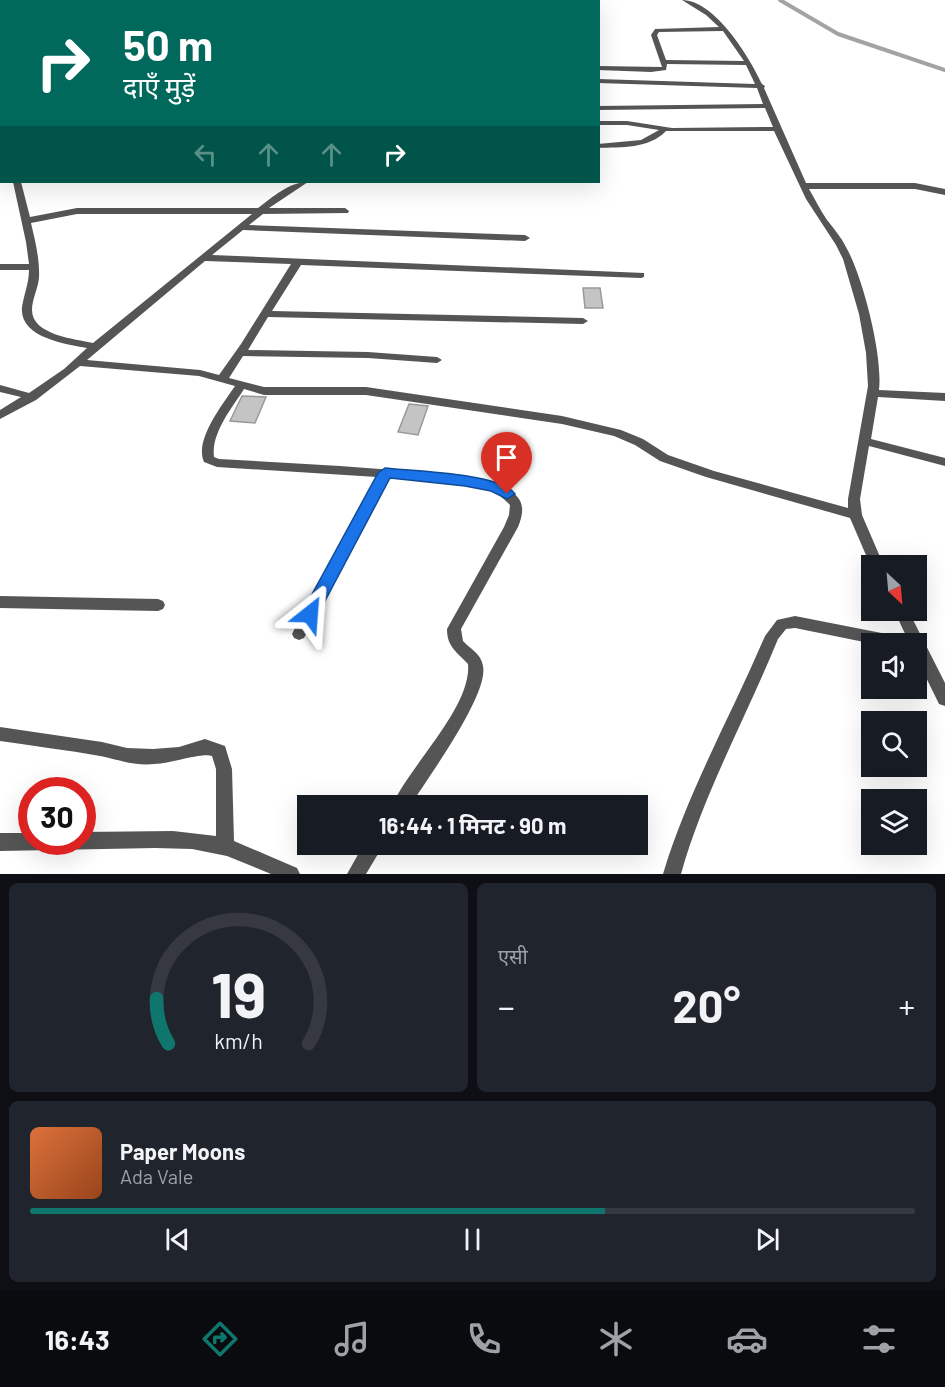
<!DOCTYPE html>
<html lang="hi">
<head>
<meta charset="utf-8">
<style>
  :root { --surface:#171b24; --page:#20242c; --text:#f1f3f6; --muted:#9ea1a6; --line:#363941; --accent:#0f766e }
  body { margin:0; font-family:Barlow,"Noto Sans Devanagari",sans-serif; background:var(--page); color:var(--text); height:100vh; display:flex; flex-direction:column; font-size:22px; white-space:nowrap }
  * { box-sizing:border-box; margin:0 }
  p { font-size:20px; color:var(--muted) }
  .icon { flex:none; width:33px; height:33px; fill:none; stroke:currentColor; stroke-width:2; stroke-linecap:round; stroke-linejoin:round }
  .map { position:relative; height:874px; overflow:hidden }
  .sheet { display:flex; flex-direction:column; gap:9px; padding:9px; background:#0d0f14; flex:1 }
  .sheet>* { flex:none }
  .hud { position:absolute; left:0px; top:0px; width:600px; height:183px; box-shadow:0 6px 24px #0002; background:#00695c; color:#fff; overflow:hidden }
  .needle { width:39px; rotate:154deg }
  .buttons { position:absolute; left:861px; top:555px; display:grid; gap:12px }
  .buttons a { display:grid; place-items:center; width:66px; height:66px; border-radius:0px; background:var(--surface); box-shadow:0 6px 24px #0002; font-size:30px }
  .speed { position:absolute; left:18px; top:777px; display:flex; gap:12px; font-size:30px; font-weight:700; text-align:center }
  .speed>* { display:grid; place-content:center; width:78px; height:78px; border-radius:50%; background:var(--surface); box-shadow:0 6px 24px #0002; line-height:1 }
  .speed .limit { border:9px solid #d22; background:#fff; color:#111 }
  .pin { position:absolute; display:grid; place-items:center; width:51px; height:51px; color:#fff; margin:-62px -26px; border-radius:50% 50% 50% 0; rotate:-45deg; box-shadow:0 0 6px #0007 }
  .pin .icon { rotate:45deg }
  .me { position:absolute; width:66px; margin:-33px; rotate:28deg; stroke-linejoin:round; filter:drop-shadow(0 0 4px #0008) }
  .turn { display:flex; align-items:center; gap:21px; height:126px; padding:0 24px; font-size:27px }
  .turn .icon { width:78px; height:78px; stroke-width:2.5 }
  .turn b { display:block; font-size:42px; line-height:51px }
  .lanes { display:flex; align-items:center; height:57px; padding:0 24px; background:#0003; justify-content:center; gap:30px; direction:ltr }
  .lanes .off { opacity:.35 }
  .big { font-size:45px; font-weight:700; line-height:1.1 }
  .sheet .card { flex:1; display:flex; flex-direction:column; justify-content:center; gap:9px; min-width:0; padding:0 21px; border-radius:9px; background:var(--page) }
  .sheet .dial { align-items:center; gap:0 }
  .dial svg { height:156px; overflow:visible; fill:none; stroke:var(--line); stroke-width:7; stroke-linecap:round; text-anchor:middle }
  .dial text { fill:var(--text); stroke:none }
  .song { display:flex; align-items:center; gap:18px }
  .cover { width:72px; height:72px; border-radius:9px; background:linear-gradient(135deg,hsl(20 70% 55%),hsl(20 70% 35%)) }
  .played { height:6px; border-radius:3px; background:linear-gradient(90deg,var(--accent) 65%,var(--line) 65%) }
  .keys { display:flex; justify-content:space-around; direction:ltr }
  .heat { display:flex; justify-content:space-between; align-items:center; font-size:33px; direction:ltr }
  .sheet .tiles { flex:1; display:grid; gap:9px; grid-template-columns:1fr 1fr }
  .card:last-child { grid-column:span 2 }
  .trip { position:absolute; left:297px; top:795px; width:351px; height:60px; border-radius:0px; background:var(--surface); box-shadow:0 6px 24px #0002; font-weight:700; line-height:60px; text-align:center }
  .menu { display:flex; height:96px; justify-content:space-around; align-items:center; background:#090b0e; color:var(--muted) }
  .menu .icon { width:42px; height:42px }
  .menu .on { color:var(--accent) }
  .menu b { font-size:27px; color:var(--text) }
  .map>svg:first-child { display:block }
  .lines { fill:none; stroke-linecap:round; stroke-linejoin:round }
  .stream { stroke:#a3a3a3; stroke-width:4 }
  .building { fill:#c4c4c4; stroke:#999; stroke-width:1.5 }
  .primary-casing { stroke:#dbdbdb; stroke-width:3 }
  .minor { fill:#555; fill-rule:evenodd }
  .primary { fill:#000; fill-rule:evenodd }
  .route { fill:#1a73e8; stroke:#114b97; stroke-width:1.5 }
</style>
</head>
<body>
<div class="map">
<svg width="945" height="874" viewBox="0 0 945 874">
  <rect width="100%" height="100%" fill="#fff"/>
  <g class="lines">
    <!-- stream -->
    <path class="stream" d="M 780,0 L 838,34 L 945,70"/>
  </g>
  <!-- building -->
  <path class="building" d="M 583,288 L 600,288 L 603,308 L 585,308 Z
    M 242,396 L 266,397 L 255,423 L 230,421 Z
    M 409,404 L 428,406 L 418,435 L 398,432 Z"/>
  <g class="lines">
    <defs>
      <path id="primary" d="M 532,0 L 541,0 L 540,2 Z
        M 0,164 L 2,164 L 2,170 L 0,170 Z"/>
    </defs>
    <!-- primary casing -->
    <use href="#primary" class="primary-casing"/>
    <!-- minor -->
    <path class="minor" d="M 169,0 L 176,0 L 167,2 Z
      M 316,0 L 322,0 L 322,2 L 316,2 Z
      M 344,0 L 350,0 L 343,2 Z
      M 682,0 C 715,0 750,58 762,84 L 765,86 L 764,88 L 806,183 L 915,183 L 945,189 L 945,195 L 915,189 L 809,189 C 815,199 820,210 827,220 C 834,229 841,237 846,247 C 863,277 883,356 879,390 L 945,393 L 945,401 L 878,397 L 871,439 L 945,458 L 945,466 L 869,446 L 860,499 L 862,515 L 884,566 L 872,566 L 872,569 L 850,518 L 706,477 L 660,461 L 635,445 L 614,436 L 562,424 L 366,395 L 264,395 L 244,389 C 232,408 211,433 214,457 L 219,459 C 288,463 357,466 426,473 C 450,475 492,475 511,491 C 525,501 524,512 518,527 L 461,629 L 463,641 C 470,649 481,653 483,666 C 489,695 427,779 410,806 L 392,806 C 409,766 472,707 468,664 C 457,652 447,647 447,629 L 504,527 L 509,515 L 510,505 C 504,499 499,494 491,491 C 466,481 417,481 389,478 L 304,638 L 299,640 L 294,638 L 292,634 L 294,630 L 377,477 L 217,467 L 204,462 C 194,440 223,404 235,386 L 199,376 L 80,366 L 36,400 L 0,419 L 0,410 L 21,397 L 0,392 L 0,385 L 29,393 L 64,369 L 87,348 C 66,344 19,338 22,307 C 24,294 29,283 29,270 L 0,270 L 0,264 L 29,264 L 26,242 L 13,182 L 21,182 L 30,217 L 77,208 L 258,208 C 273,197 289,182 308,182 L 269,208 L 345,208 L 349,211 L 348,213 L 263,214 L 249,225 L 525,235 L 530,238 L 525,241 L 243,230 L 212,255 L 644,273 L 644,277 L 641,278 L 301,265 L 272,311 L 583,318 L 588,321 L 583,324 L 268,317 L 248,350 L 368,352 L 437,357 L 442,360 L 437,363 L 368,358 L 243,356 L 229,378 L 264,387 L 366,387 L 562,416 L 621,430 L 643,439 L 668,455 L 714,471 L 848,508 L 848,499 L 868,386 L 866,353 L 859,314 L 843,259 L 836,245 L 806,199 L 774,131 L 666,131 C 649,149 621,147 598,148 L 598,144 L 641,140 L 659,130 L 627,125 L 598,125 L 598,121 L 627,121 L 672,128 L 773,127 L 765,108 L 598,110 L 598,106 L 763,104 L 757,88 L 598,83 L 598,79 L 755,84 L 746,65 L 667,64 L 666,70 L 651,72 L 598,70 L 598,66 L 662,67 L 651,35 L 655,29 L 719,27 L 706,15 ZM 723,31 L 744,61 L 666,60 L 657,35 L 659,32 ZM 77,214 L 252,214 L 93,343 C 75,339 32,335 32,310 C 32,299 38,289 39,278 C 40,260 35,240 31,223 ZM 205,261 L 291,264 L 241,344 L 219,375 L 200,370 L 87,360 Z
      M 2,56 L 2,61 L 0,61 L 0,57 Z
      M 0,81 L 2,81 L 2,85 L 0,85 Z
      M 0,102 L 2,102 L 0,107 Z
      M 0,596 L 158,599 L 163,601 L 165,605 L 163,609 L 158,611 L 0,608 Z
      M 894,610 L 908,610 L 945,683 L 945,706 L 939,704 L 916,657 L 916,644 L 874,644 L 795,628 L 786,629 L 778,639 C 746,718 704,792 681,874 L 663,874 C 688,791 731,716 765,636 L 777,620 L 795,616 L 907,638 Z
      M 0,727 L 102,742 L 127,748 L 153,749 L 179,747 L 205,739 L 225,746 L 232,769 L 234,841 L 297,868 L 300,874 L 271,874 L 227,856 L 192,849 L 155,848 L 0,851 L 0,833 L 32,833 L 32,842 L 82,842 L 82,832 L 173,831 L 216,836 L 216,769 L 212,756 C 202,752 169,764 154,764 C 135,766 119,760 100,756 C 67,750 33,746 0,741 Z
      M 364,844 L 384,844 L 366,874 L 347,874 Z"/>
    <!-- primary -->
    <use href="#primary" class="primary"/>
  </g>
  <!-- route -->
  <path class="route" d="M 385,468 C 412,471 501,473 515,494 L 507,499 L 491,491 L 465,486 L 390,478 L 316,618 L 310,620 L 304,618 L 302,614 L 304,609 L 378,473 Z"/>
</svg>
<div class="buttons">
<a><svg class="needle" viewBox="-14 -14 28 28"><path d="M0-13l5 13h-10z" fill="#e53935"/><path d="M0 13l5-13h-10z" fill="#9ea1a6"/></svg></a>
<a><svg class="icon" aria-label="sound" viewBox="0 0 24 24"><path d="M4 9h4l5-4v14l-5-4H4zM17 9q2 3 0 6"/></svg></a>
<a><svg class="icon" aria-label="search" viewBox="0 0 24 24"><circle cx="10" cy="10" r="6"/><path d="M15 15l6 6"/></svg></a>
<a><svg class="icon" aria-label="layers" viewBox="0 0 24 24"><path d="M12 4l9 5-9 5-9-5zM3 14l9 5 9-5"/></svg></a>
</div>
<div class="speed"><div class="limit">30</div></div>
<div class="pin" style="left:507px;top:494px;background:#d93025"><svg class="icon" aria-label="arrive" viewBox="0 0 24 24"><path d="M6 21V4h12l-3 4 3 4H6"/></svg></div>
<svg class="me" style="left:310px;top:614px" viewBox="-20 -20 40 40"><path d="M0-17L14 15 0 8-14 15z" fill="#1a73e8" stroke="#fff" stroke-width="4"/></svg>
<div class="trip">16:44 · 1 मिनट · 90 m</div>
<div class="hud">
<div class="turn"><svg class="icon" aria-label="right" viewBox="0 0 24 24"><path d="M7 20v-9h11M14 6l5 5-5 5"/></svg><div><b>50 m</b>दाएँ मुड़ें</div></div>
<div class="lanes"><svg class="icon off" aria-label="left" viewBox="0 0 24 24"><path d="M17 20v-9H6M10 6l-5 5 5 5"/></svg><svg class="icon off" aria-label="ahead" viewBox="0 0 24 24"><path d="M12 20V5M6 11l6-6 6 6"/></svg><svg class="icon off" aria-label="ahead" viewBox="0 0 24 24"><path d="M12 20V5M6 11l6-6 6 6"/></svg><svg class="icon" aria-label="right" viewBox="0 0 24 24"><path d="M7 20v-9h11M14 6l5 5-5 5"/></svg></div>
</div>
</div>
<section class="sheet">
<div class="tiles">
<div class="card dial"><svg viewBox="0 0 100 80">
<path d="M14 69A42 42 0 1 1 86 69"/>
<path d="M14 69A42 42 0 0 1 8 46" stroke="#0f766e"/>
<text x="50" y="56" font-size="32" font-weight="700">19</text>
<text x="50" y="72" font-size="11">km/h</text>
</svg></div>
<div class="card"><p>एसी</p>
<div class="heat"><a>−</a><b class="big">20°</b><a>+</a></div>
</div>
<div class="card">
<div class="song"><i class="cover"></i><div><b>Paper Moons</b><p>Ada Vale</p></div></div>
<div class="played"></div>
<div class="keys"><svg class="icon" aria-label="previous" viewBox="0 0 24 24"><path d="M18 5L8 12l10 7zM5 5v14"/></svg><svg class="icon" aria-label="pause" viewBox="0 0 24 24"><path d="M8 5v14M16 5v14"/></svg><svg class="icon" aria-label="next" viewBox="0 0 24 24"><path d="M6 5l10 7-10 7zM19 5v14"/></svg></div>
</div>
</div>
</section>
<nav class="menu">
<b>16:43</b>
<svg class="icon on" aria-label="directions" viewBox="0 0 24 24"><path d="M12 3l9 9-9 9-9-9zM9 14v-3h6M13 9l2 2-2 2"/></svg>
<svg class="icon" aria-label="music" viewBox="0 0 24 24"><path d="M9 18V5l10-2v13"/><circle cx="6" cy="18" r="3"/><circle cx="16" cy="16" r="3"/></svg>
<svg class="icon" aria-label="phone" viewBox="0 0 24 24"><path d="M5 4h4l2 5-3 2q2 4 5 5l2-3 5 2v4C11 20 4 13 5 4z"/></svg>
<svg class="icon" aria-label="climate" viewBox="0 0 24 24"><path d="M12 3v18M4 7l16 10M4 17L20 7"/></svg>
<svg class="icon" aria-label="car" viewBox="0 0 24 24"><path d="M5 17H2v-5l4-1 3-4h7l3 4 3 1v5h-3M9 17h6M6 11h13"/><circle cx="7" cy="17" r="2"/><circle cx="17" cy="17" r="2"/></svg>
<svg class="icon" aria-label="filters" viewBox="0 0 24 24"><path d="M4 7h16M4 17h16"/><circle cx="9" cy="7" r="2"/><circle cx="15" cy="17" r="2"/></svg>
</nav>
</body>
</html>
